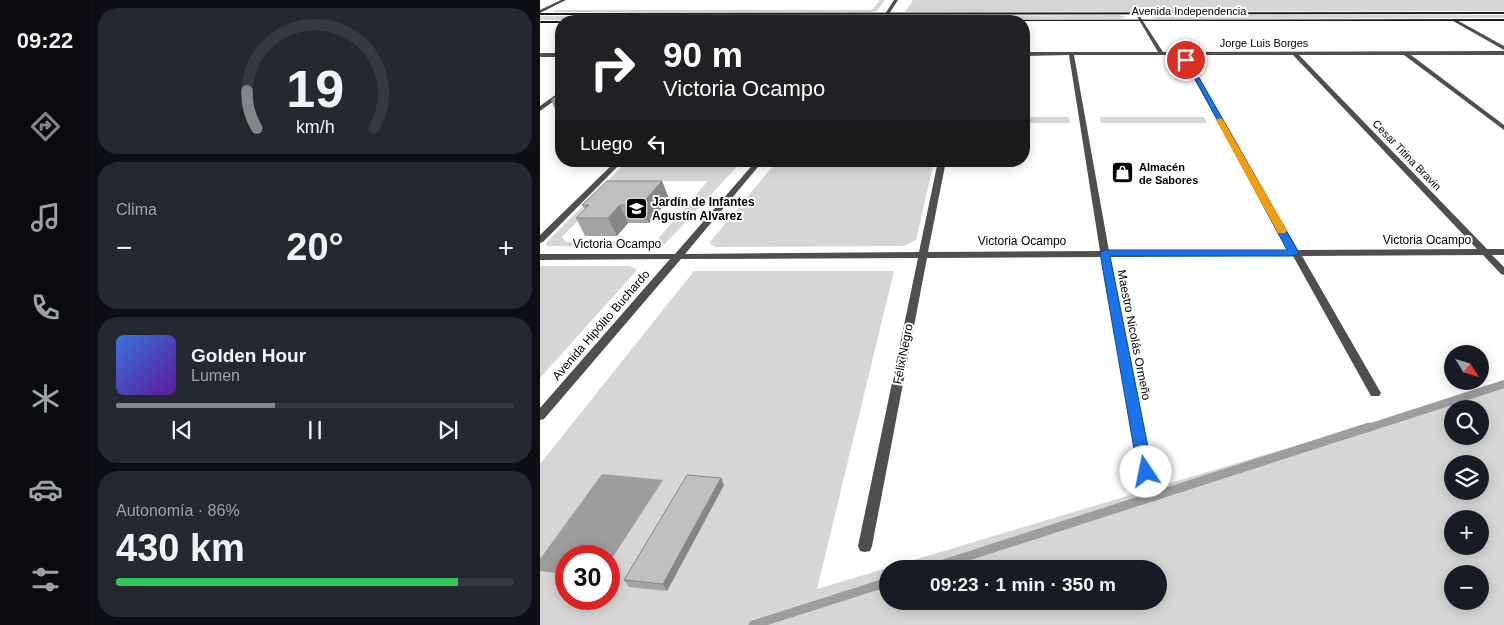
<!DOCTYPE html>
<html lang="es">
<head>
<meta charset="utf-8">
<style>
  :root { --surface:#171b24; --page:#242831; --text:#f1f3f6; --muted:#9ea1a6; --line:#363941; --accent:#858687 }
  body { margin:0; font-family:Arial,sans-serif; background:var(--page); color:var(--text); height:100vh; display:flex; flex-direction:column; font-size:19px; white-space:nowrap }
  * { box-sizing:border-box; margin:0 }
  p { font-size:16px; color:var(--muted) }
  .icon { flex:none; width:28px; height:28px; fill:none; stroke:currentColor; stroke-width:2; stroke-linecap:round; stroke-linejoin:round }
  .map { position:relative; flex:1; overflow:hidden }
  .sheet { display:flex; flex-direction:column; gap:8px; padding:8px; background:#0d0f14; width:450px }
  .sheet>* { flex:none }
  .top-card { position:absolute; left:15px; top:15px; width:475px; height:152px; border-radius:20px; box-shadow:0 2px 12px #0003; background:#202124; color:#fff; overflow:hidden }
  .needle { width:32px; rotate:127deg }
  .fabs { position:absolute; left:904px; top:345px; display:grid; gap:10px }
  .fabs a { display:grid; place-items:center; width:45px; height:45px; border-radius:50%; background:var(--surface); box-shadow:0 2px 12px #0003; font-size:25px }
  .speed { position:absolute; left:15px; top:545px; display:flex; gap:10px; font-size:25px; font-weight:700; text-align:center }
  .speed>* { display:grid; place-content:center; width:65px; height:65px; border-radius:50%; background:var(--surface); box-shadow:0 2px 12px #0003; line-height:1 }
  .speed .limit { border:8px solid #d22; background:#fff; color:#111 }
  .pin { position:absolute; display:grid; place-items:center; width:42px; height:42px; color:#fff; margin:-21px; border:2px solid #fff; border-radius:50%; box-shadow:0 1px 5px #0007 }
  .me { position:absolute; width:55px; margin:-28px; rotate:349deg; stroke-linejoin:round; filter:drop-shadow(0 0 4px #0008) }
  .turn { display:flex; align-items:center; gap:18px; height:105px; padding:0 25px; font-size:22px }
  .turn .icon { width:65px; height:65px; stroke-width:2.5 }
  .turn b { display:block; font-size:35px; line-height:42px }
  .then { display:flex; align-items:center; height:48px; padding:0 25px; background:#0003; gap:10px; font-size:19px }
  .big { font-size:38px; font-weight:700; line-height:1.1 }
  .sheet .tile { flex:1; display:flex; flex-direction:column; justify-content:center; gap:8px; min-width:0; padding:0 18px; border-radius:20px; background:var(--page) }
  .sheet .dial { align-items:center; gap:0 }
  .dial svg { height:130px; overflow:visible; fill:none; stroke:var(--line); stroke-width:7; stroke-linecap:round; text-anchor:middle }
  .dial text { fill:var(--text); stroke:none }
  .song { display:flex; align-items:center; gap:15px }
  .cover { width:60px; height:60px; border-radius:8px; background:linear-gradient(135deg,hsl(220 70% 55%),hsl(270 70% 35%)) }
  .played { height:5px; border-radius:2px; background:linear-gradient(90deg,var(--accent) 40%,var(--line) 40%) }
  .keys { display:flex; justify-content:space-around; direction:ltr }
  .heat { display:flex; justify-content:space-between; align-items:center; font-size:28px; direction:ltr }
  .charge { height:8px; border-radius:4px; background:linear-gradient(90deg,#34c759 86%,var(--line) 0) }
  .trip { position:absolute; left:339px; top:560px; width:288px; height:50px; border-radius:25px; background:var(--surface); box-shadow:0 2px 12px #0003; font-weight:700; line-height:50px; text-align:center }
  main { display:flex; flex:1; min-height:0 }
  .tab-bar { display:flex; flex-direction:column; width:90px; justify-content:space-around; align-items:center; background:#090b0e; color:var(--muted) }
  .tab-bar .icon { width:35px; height:35px }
  .tab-bar .selected { color:var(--accent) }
  .tab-bar b { font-size:22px; color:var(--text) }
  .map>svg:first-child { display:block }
  .green { fill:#d6d6d6; fill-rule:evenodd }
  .water { fill:#9d9d9d }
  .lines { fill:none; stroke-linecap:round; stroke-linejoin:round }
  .stream-far1 { stroke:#9d9d9d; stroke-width:8 }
  .stream { stroke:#9d9d9d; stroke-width:9 }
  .minor { fill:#4f4f4f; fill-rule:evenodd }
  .secondary { fill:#1c1c1c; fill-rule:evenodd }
  .wall { fill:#a4a4a4 }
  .shaded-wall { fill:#868686 }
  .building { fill:#bfbfbf; stroke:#868686 }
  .route { fill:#1a73e8; stroke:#114b97 }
  .slow { fill:#f59e0b }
  .labels { text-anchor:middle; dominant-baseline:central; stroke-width:4; stroke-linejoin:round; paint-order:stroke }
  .far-street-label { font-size:11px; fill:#000; stroke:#fff }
  .far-poi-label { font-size:11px; font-weight:bold; fill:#000; stroke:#fff; text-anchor:start }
  .poi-label { font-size:12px; font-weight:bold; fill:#000; stroke:#fff; text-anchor:start }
  .street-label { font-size:12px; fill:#000; stroke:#fff }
</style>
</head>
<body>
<main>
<nav class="tab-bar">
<b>09:22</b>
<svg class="icon selected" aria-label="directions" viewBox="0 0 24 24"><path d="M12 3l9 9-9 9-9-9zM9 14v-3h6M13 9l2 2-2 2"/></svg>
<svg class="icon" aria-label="music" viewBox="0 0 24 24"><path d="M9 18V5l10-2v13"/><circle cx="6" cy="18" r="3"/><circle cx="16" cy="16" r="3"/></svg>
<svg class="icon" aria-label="phone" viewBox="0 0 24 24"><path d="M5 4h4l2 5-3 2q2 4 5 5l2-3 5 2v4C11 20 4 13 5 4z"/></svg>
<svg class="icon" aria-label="climate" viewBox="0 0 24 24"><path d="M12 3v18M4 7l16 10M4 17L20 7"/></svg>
<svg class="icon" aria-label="car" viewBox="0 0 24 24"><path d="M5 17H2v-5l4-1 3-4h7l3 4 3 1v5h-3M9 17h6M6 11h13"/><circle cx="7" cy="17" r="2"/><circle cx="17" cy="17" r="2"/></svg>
<svg class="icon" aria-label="filters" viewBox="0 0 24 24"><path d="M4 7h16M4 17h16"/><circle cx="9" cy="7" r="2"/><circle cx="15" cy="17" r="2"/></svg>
</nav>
<section class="sheet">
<div class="tile dial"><svg viewBox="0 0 100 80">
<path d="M14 69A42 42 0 1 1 86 69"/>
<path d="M14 69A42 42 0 0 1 8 46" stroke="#858687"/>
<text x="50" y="56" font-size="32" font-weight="700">19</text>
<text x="50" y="72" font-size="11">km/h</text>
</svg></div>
<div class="tile"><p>Clima</p>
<div class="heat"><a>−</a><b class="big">20°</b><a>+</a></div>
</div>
<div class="tile">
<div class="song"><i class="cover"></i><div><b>Golden Hour</b><p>Lumen</p></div></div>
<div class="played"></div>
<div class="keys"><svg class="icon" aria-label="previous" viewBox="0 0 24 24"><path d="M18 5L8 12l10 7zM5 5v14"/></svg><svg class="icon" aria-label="pause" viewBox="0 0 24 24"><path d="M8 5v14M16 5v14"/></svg><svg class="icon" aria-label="next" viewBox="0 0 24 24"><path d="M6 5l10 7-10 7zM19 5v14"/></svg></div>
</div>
<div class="tile"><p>Autonomía · 86%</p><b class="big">430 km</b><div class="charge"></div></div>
</section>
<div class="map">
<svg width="964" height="625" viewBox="0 0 964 625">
  <rect width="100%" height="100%" fill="#fff"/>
  <!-- green -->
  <path class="green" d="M 340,0 L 345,0 L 337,11 L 332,12 L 12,12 L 15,10 L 332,10 Z
    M 373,0 L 964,0 L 964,11 L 365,12 Z
    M 316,15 L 313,20 L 90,19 L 100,16 Z
    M 579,15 L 586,17 L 580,19 L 364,19 L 366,16 Z
    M 615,15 L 964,15 L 964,18 L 617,19 L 609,17 Z
    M 0,16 L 76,16 L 79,17 L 68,20 L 0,20 Z
    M 484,117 L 529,117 L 530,123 L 484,123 Z
    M 560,117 L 664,117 L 667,123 L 561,123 Z
    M 87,161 L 202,161 L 125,244 L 111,247 L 6,246 L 7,242 ZM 77,181 L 167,181 L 167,182 L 116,241 L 26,242 L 22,237 Z
    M 237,161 L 394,161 L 376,240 L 364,246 L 176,247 L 170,244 L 170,242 Z
    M 0,266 L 90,266 L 97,270 L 0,378 Z
    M 154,271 L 354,271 L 277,589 L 964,383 L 964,625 L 0,625 L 0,464 ZM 912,409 L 940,409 L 940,436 L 912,436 ZM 912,464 L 940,464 L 940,491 L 912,491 ZM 912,519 L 940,519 L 940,546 L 912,546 ZM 26,556 L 69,556 L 69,599 L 26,599 ZM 348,569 L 618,569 L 618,601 L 348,601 ZM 912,574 L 940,574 L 940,601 L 912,601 Z"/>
  <!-- water -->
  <path class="water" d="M 62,474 L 123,480 L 69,563 L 69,556 L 26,556 L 26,574 L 0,571 L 0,559 Z"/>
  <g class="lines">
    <!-- stream-far1 -->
    <path class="stream-far1" d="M 825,429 L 964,384"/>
    <!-- stream -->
    <path class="stream" d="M 388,569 L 829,427
      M 213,625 L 348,582"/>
    <!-- minor -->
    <path class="minor" d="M 21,0 L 26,0 L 0,13 L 0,10 Z
      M 354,0 L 358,0 L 349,14 L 345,14 Z
      M 597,12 L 623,52 L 964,51 L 964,55 L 871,55 L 964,125 L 964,130 L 864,55 L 759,55 L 947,249 L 964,249 L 964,255 L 952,255 L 964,267 L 964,275 L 961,274 L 943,255 L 762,256 L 841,393 L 839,396 L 831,396 L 753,256 L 570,257 L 612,472 L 611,476 L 606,477 L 601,476 L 600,472 L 561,257 L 387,258 L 332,546 L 330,551 L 325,552 L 320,551 L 318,546 L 378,258 L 141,259 L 4,419 L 0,420 L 0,408 L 130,259 L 0,260 L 0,254 L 135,254 L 216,161 L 223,161 L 145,254 L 379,252 L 398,161 L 406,161 L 388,252 L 560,251 L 529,55 L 484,56 L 484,52 L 618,52 L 595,13 ZM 534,55 L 638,55 L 644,61 L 750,250 L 569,251 ZM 644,55 L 753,55 L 937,249 L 758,250 L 649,60 Z
      M 90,13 L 94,14 L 82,21 L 77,21 Z
      M 915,19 L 964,46 L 964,50 L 913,21 Z
      M 0,53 L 21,53 L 21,57 L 0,57 Z
      M 21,91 L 21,96 L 0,111 L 0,106 Z
      M 76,161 L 83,161 L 3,242 L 0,243 L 0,235 Z"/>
    <!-- secondary -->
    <path class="secondary" d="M 964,12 L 964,14 L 0,15 L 0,13 Z
      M 964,19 L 964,21 L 362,21 L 364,20 Z
      M 0,21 L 23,21 L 21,23 L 0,23 Z"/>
  </g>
  <!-- wall -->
  <path class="wall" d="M 21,93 L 21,116 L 18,116 L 11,100 Z
    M 122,181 L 129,199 L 109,223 L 88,223 L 77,236 L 45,236 L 36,218 L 45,209 L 42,205 Z
    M 181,478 L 184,485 L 127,591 L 89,587 L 84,580 Z"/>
  <!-- shaded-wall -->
  <path class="shaded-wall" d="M 122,181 L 129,199 L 109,223 L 101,205 Z
    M 80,205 L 88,223 L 77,236 L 68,218 Z
    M 181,478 L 184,485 L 127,591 L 123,584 Z"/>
  <!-- building -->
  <path class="building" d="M 21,93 L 21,100 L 11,100 Z
    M 67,181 L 122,181 L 101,205 L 80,205 L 68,218 L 36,218 L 49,205 L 42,205 Z
    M 147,475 L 181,478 L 123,584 L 84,580 Z"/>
  <!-- route -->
  <path class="route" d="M 644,58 L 649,60 L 759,253 L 754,256 L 570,256 L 613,472 L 611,476 L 606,478 L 601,476 L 598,472 L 560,253 L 565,250 L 747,250 Z"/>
  <!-- slow -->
  <path class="slow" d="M 680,118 L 683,120 L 747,231 L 745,233 L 738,233 L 737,231 L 676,120 Z"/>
  <!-- icons -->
  <defs>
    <symbol id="shop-square" viewBox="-11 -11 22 22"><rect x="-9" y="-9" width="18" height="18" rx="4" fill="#000" stroke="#fff"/><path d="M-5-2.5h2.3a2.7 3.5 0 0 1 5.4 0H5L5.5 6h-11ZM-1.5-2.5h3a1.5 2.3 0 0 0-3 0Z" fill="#fff"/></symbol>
    <symbol id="school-square" viewBox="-11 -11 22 22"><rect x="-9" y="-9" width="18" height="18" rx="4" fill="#000" stroke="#fff"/><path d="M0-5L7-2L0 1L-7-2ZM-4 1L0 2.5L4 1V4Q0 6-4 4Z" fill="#fff"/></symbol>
  </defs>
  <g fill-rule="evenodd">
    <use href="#shop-square" x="570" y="160" width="25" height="25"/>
    <use href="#school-square" x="84" y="196" width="25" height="25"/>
  </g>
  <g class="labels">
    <!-- far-street labels -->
    <g class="far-street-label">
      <text x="649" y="11">Avenida Independencia</text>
      <text x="724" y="43">Jorge Luis Borges</text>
      <text transform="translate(867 155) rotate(46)">Cesar Titina Bravin</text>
    </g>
    <!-- far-poi labels -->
    <g class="far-poi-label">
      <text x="599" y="167">Almacén<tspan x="599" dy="13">de Sabores</tspan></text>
    </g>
    <!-- poi labels -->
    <g class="poi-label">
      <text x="112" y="202">Jardín de Infantes<tspan x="112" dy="14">Agustín Alvarez</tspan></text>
    </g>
    <!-- street labels -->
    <g class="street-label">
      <text x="887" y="240">Victoria Ocampo</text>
      <text x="482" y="241">Victoria Ocampo</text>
      <text x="77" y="244">Victoria Ocampo</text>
      <text transform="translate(61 325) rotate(-49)">Avenida Hipólito Buchardo</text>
      <text transform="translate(594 335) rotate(79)">Maestro Nicolás Ormeño</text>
      <text transform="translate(363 354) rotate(-79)">Félix Negro</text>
    </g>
  </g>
</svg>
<div class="fabs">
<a><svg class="needle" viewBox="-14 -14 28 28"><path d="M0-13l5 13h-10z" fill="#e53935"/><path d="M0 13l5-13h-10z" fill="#9ea1a6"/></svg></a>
<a><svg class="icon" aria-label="search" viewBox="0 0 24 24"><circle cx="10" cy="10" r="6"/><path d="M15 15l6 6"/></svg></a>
<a><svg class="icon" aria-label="layers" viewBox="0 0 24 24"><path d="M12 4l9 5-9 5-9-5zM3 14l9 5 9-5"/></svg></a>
<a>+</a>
<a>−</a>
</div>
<div class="speed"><div class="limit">30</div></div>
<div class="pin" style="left:646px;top:60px;background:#d93025"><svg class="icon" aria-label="arrive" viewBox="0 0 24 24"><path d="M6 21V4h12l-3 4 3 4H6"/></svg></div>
<svg class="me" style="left:606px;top:472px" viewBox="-20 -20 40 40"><circle r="19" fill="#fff"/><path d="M0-13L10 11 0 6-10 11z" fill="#1a73e8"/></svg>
<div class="trip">09:23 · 1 min · 350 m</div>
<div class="top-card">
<div class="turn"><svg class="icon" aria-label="right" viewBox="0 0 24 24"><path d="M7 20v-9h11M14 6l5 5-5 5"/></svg><div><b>90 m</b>Victoria Ocampo</div></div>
<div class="then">Luego<svg class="icon" aria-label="left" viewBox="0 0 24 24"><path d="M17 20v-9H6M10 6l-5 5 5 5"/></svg></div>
</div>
</div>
</main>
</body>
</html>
